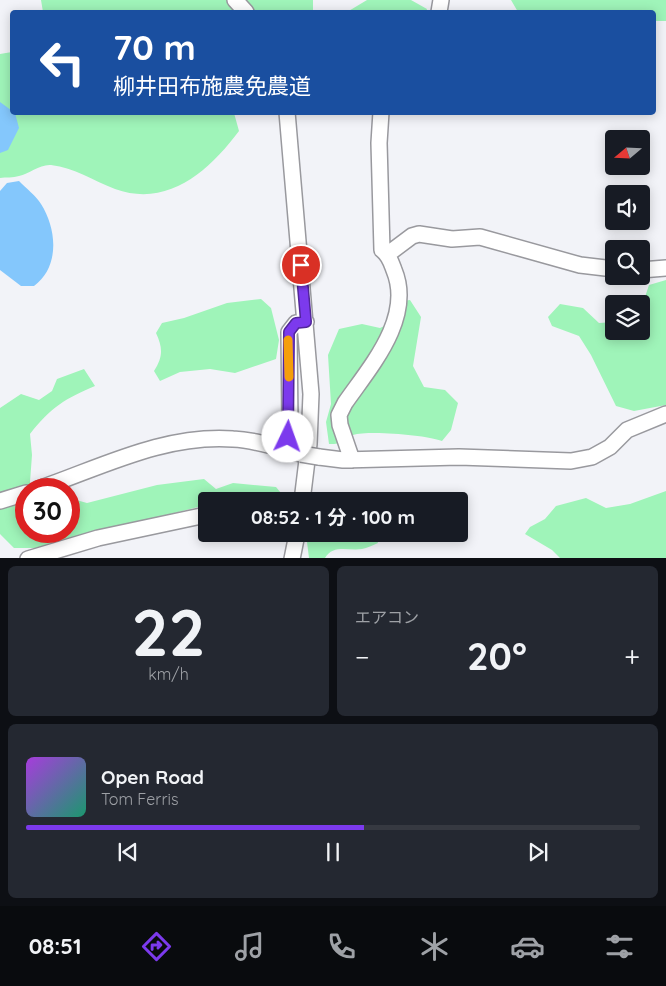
<!DOCTYPE html>
<html lang="ja">
<head>
<meta charset="utf-8">
<style>
  :root { --surface:#171b24; --page:#242831; --text:#f1f3f6; --muted:#9ea1a6; --line:#363941; --accent:#7c3aed }
  body { margin:0; font-family:Quicksand,"Noto Sans JP",sans-serif; background:var(--page); color:var(--text); height:100vh; display:flex; flex-direction:column; font-size:19px; white-space:nowrap }
  * { box-sizing:border-box; margin:0 }
  p { font-size:16px; color:var(--muted) }
  .icon { flex:none; width:28px; height:28px; fill:none; stroke:currentColor; stroke-width:2; stroke-linecap:round; stroke-linejoin:round }
  .map { position:relative; height:558px; overflow:hidden }
  .sheet { display:flex; flex-direction:column; gap:8px; padding:8px; background:#0d0f14; flex:1 }
  .sheet>* { flex:none }
  .banner { position:absolute; left:10px; top:10px; width:646px; height:105px; border-radius:5px; box-shadow:0 2px 12px #0003; background:#1a4fa0; color:#fff; overflow:hidden }
  .needle { width:32px; rotate:251deg }
  .fabs { position:absolute; left:605px; top:130px; display:grid; gap:10px }
  .fabs a { display:grid; place-items:center; width:45px; height:45px; border-radius:5px; background:var(--surface); box-shadow:0 2px 12px #0003; font-size:25px }
  .speed { position:absolute; left:15px; top:478px; display:flex; gap:10px; font-size:25px; font-weight:700; text-align:center }
  .speed>* { display:grid; place-content:center; width:65px; height:65px; border-radius:50%; background:var(--surface); box-shadow:0 2px 12px #0003; line-height:1 }
  .speed .limit { border:8px solid #d22; background:#fff; color:#111 }
  .pin { position:absolute; display:grid; place-items:center; width:42px; height:42px; color:#fff; margin:-21px; border:2px solid #fff; border-radius:50%; box-shadow:0 1px 5px #0007 }
  .me { position:absolute; width:55px; margin:-28px; rotate:3deg; stroke-linejoin:round; filter:drop-shadow(0 0 4px #0008) }
  .turn { display:flex; align-items:center; gap:18px; height:105px; padding:0 20px; font-size:22px }
  .turn .icon { width:65px; height:65px; stroke-width:2.5 }
  .turn b { display:block; font-size:35px; line-height:42px }
  .big { font-size:38px; font-weight:700; line-height:1.1 }
  .sheet .card { flex:1; display:flex; flex-direction:column; justify-content:center; gap:8px; min-width:0; padding:0 18px; border-radius:8px; background:var(--page) }
  .sheet .dial { align-items:center; gap:0 }
  .dial b { font-size:65px; line-height:1 }
  .song { display:flex; align-items:center; gap:15px }
  .cover { width:60px; height:60px; border-radius:8px; background:linear-gradient(135deg,hsl(280 70% 55%),hsl(160 70% 35%)) }
  .played { height:5px; border-radius:2px; background:linear-gradient(90deg,var(--accent) 55%,var(--line) 55%) }
  .keys { display:flex; justify-content:space-around; direction:ltr }
  .heat { display:flex; justify-content:space-between; align-items:center; font-size:28px; direction:ltr }
  .sheet .tiles { flex:1; display:grid; gap:8px; grid-template-columns:1fr 1fr }
  .card:last-child { grid-column:span 2 }
  .trip { position:absolute; left:198px; top:492px; width:270px; height:50px; border-radius:5px; background:var(--surface); box-shadow:0 2px 12px #0003; font-weight:700; line-height:50px; text-align:center }
  .tab-bar { display:flex; height:80px; justify-content:space-around; align-items:center; background:#090b0e; color:var(--muted) }
  .tab-bar .icon { width:35px; height:35px }
  .tab-bar .on { color:var(--accent) }
  .tab-bar b { font-size:22px; color:var(--text) }
  .map>svg:first-child { display:block }
  .green { fill:#9ff4b9 }
  .water { fill:#84c7fc }
  .lines { fill:none; stroke-linecap:round; stroke-linejoin:round }
  .minor-casing { stroke:#99999e; stroke-width:18 }
  .minor { stroke:#fff; stroke-width:15 }
  .minor-bridge-casing { stroke:#99999e; stroke-width:18; stroke-linecap:butt }
  .minor-bridge { stroke:#fff; stroke-width:15 }
  .route-casing { stroke:#51269a; stroke-width:12 }
  .route { stroke:#7c3aed; stroke-width:9 }
  .slow { stroke:#f59e0b; stroke-width:9 }
</style>
</head>
<body>
<div class="map">
<svg width="666" height="559" viewBox="0 0 666 559">
  <rect width="100%" height="100%" fill="#f2f3f8"/>
  <!-- green -->
  <path class="green" d="M 41,0 L 313,0 L 313,12 L 43,12 Z
    M 367,0 L 411,0 L 427,9 L 426,12 L 347,12 Z
    M 511,0 L 666,0 L 666,21 L 654,21 L 654,12 L 518,12 Z
    M 12,52 L 12,112 L 234,113 L 239,131 C 209,171 168,208 115,189 C 92,180 75,168 51,165 C 40,164 29,174 19,176 C 13,178 6,177 0,178 L 0,54 Z
    M 666,280 L 666,405 L 634,411 L 616,406 L 591,355 L 579,336 L 552,326 L 548,317 L 560,304 L 583,308 L 599,323 L 614,322 L 614,331 L 641,331 L 641,309 L 649,285 Z
    M 261,299 L 271,308 L 279,340 L 276,359 L 235,373 L 210,369 L 180,372 L 160,381 L 154,371 C 163,357 163,348 156,333 L 162,323 L 184,318 L 227,303 Z
    M 410,300 L 421,317 L 413,366 L 424,387 L 445,390 L 458,403 L 451,430 L 442,441 C 426,435 369,430 353,435 C 342,439 344,445 329,444 L 326,422 L 331,404 L 328,355 L 339,329 L 362,324 L 380,328 L 397,320 L 403,301 Z
    M 84,369 L 95,386 C 66,398 50,408 30,434 L 32,455 L 30,482 L 32,489 L 26,489 L 26,531 L 69,531 L 69,498 L 87,503 L 157,485 L 204,479 L 216,489 L 233,483 L 276,487 L 286,499 L 280,501 L 206,501 L 206,505 L 36,548 L 14,548 L 0,534 L 0,408 L 21,394 L 39,400 L 52,391 L 57,379 Z
    M 666,491 L 666,558 L 560,558 L 552,550 L 525,534 L 530,527 L 545,519 L 556,506 L 586,498 L 606,508 L 630,504 Z
    M 306,534 L 375,534 L 378,543 C 373,545 367,548 362,549 C 348,551 333,544 325,558 L 309,558 Z"/>
  <!-- water -->
  <path class="water" d="M 0,102 L 15,113 L 19,128 L 8,150 L 0,153 Z
    M 19,181 C 26,188 36,196 41,204 C 57,229 60,267 34,286 L 21,286 L 0,270 L 0,191 L 7,183 Z"/>
  <g class="lines">
    <defs>
      <path id="minor" d="M 235,0 L 246,12
        M 439,12 L 441,0
        M 287,112 L 311,394 L 309,444 L 302,501
        M 388,254 L 412,236 L 419,234 L 452,239 L 480,237 L 580,265 L 614,269
        M 641,270 L 666,268
        M 287,450 L 290,423 L 289,332 L 296,323 L 306,322
        M 319,457 L 343,460 L 459,457 L 571,461 L 592,457 L 610,447 L 627,430 L 666,414
        M 352,460 L 340,425 L 339,415 L 345,403 C 370,367 414,318 394,270 C 391,262 389,255 382,250 L 379,143 L 381,112
        M 38,489 C 102,467 164,434 233,439 C 256,440 279,448 301,454
        M 0,501 L 26,493
        M 28,559 L 98,538 L 206,515
        M 292,559 L 297,534"/>
    </defs>
    <!-- minor casing -->
    <use href="#minor" class="minor-casing"/>
    <!-- minor -->
    <use href="#minor" class="minor"/>
    <defs>
      <path id="minor-bridge" d="M 301,454 L 319,457"/>
    </defs>
    <!-- minor-bridge casing -->
    <use href="#minor-bridge" class="minor-bridge-casing"/>
    <!-- minor-bridge -->
    <use href="#minor-bridge" class="minor-bridge"/>
  </g>
  <g class="lines">
    <defs>
      <path id="route" d="M 288,437 L 289,332 L 296,323 L 306,322 L 301,265"/>
    </defs>
    <!-- route casing -->
    <use href="#route" class="route-casing"/>
    <!-- route -->
    <use href="#route" class="route"/>
    <!-- slow -->
    <path class="slow" d="M 288,340 L 289,377"/>
  </g>
</svg>
<div class="fabs">
<a><svg class="needle" viewBox="-14 -14 28 28"><path d="M0-13l5 13h-10z" fill="#e53935"/><path d="M0 13l5-13h-10z" fill="#9ea1a6"/></svg></a>
<a><svg class="icon" aria-label="sound" viewBox="0 0 24 24"><path d="M4 9h4l5-4v14l-5-4H4zM17 9q2 3 0 6"/></svg></a>
<a><svg class="icon" aria-label="search" viewBox="0 0 24 24"><circle cx="10" cy="10" r="6"/><path d="M15 15l6 6"/></svg></a>
<a><svg class="icon" aria-label="layers" viewBox="0 0 24 24"><path d="M12 4l9 5-9 5-9-5zM3 14l9 5 9-5"/></svg></a>
</div>
<div class="speed"><div class="limit">30</div></div>
<div class="pin" style="left:301px;top:265px;background:#d93025"><svg class="icon" aria-label="arrive" viewBox="0 0 24 24"><path d="M6 21V4h12l-3 4 3 4H6"/></svg></div>
<svg class="me" style="left:288px;top:437px" viewBox="-20 -20 40 40"><circle r="19" fill="#fff"/><path d="M0-13L10 11 0 6-10 11z" fill="#7c3aed"/></svg>
<div class="trip">08:52 · 1 分 · 100 m</div>
<div class="banner">
<div class="turn"><svg class="icon" aria-label="left" viewBox="0 0 24 24"><path d="M17 20v-9H6M10 6l-5 5 5 5"/></svg><div><b>70 m</b>柳井田布施農免農道</div></div>
</div>
</div>
<section class="sheet">
<div class="tiles">
<div class="card dial"><b>22</b><p>km/h</p></div>
<div class="card"><p>エアコン</p>
<div class="heat"><a>−</a><b class="big">20°</b><a>+</a></div>
</div>
<div class="card">
<div class="song"><i class="cover"></i><div><b>Open Road</b><p>Tom Ferris</p></div></div>
<div class="played"></div>
<div class="keys"><svg class="icon" aria-label="previous" viewBox="0 0 24 24"><path d="M18 5L8 12l10 7zM5 5v14"/></svg><svg class="icon" aria-label="pause" viewBox="0 0 24 24"><path d="M8 5v14M16 5v14"/></svg><svg class="icon" aria-label="next" viewBox="0 0 24 24"><path d="M6 5l10 7-10 7zM19 5v14"/></svg></div>
</div>
</div>
</section>
<nav class="tab-bar">
<b>08:51</b>
<svg class="icon on" aria-label="directions" viewBox="0 0 24 24"><path d="M12 3l9 9-9 9-9-9zM9 14v-3h6M13 9l2 2-2 2"/></svg>
<svg class="icon" aria-label="music" viewBox="0 0 24 24"><path d="M9 18V5l10-2v13"/><circle cx="6" cy="18" r="3"/><circle cx="16" cy="16" r="3"/></svg>
<svg class="icon" aria-label="phone" viewBox="0 0 24 24"><path d="M5 4h4l2 5-3 2q2 4 5 5l2-3 5 2v4C11 20 4 13 5 4z"/></svg>
<svg class="icon" aria-label="climate" viewBox="0 0 24 24"><path d="M12 3v18M4 7l16 10M4 17L20 7"/></svg>
<svg class="icon" aria-label="car" viewBox="0 0 24 24"><path d="M5 17H2v-5l4-1 3-4h7l3 4 3 1v5h-3M9 17h6M6 11h13"/><circle cx="7" cy="17" r="2"/><circle cx="17" cy="17" r="2"/></svg>
<svg class="icon" aria-label="filters" viewBox="0 0 24 24"><path d="M4 7h16M4 17h16"/><circle cx="9" cy="7" r="2"/><circle cx="15" cy="17" r="2"/></svg>
</nav>
</body>
</html>
